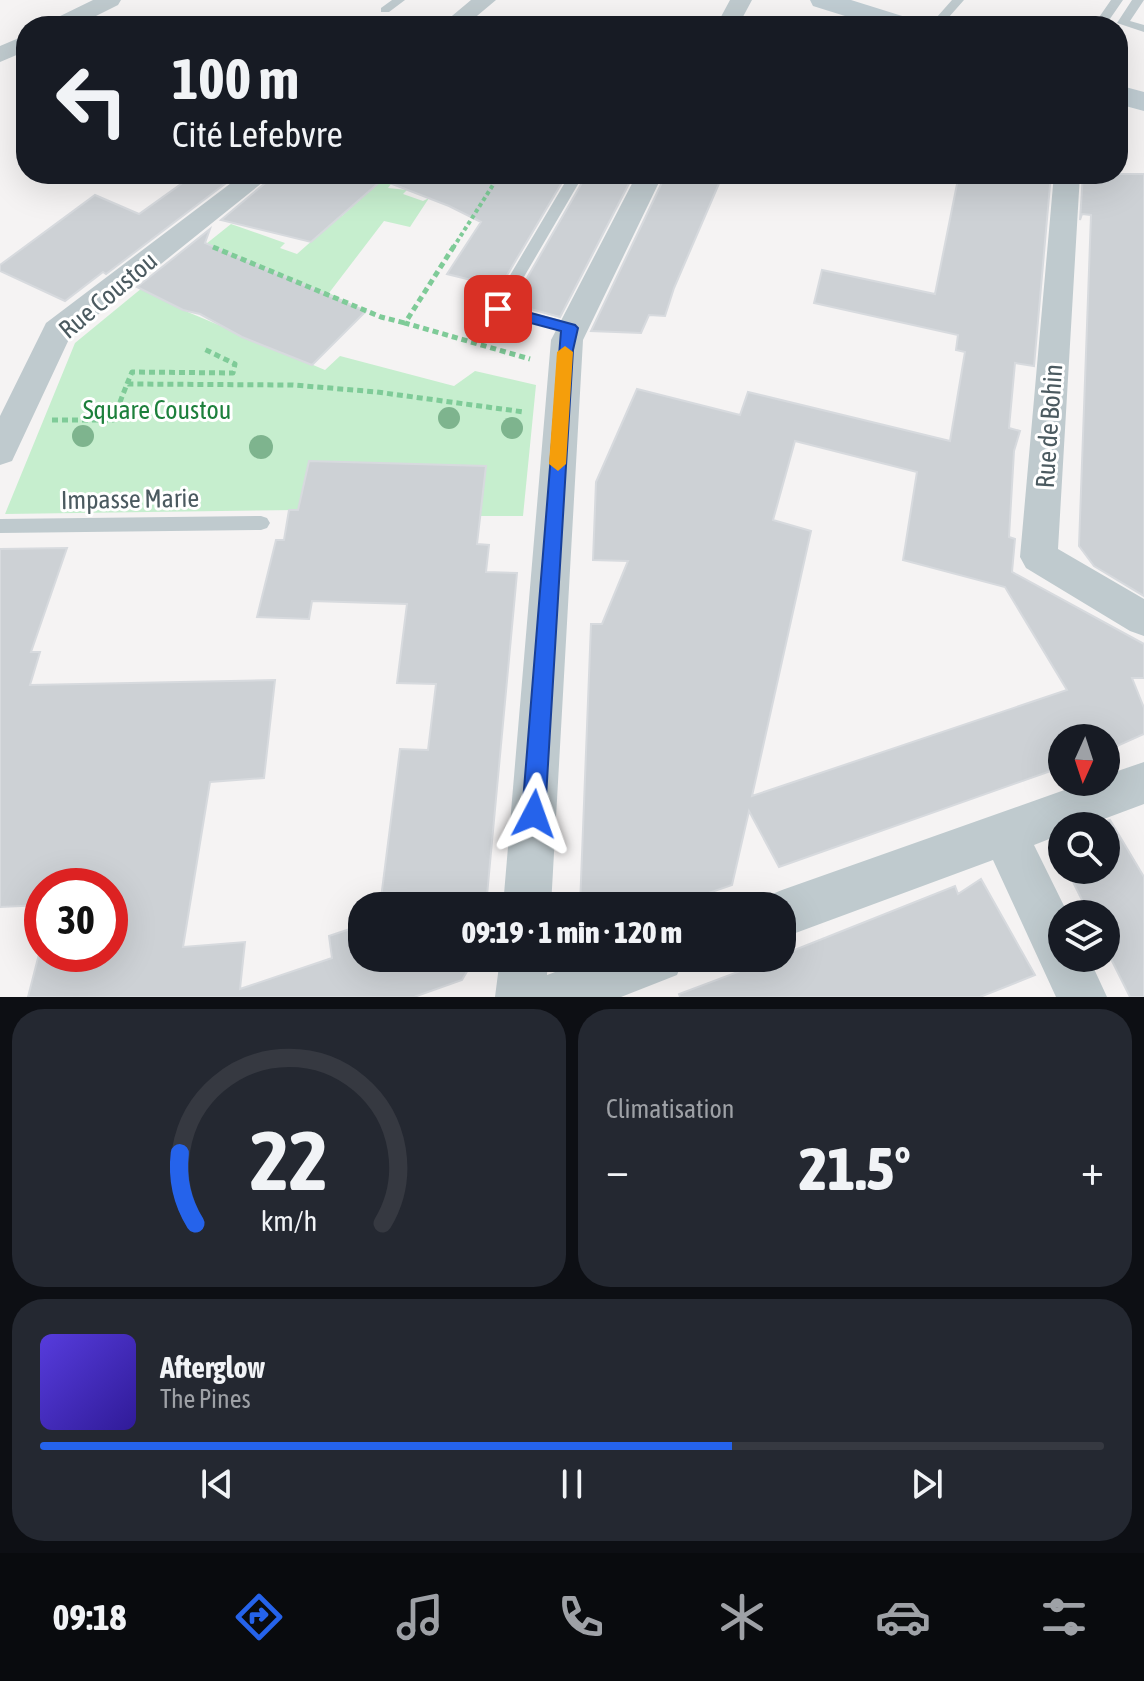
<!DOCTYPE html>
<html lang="fr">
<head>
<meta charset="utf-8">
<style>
  :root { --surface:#171b24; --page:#242831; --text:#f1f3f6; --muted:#9ea1a6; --line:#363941; --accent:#2563eb }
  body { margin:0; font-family:"Asap Condensed",sans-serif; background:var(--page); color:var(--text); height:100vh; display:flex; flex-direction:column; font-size:30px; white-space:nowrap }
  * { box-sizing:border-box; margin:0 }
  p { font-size:26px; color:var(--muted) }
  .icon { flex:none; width:44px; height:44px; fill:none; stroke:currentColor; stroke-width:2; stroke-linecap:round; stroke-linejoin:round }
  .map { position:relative; height:997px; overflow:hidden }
  .side { display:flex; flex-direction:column; gap:12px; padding:12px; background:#0d0f14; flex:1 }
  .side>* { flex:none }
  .hud { position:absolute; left:16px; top:16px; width:1112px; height:168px; border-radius:32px; box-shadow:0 8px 32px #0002; background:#171b24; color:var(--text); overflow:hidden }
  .needle { width:52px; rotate:183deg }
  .controls { position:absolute; left:1048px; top:724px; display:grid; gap:16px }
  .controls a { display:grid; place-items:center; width:72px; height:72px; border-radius:50%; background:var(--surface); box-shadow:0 8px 32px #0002; font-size:40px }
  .speed { position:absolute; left:24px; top:868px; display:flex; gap:16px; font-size:40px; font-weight:700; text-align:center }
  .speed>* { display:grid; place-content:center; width:104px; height:104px; border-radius:50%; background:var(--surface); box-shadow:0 8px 32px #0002; line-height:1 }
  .speed .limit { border:12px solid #d22; background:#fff; color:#111 }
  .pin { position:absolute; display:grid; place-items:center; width:68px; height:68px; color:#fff; margin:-34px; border-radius:16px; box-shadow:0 4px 12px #0006 }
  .me { position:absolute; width:88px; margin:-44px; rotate:4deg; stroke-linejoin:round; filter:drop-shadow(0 0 6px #0008) }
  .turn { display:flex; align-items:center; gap:28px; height:168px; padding:0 24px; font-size:36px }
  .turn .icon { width:104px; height:104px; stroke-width:2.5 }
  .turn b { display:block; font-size:56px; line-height:68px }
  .big { font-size:60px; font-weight:800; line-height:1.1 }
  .side .widget { flex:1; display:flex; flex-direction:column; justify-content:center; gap:12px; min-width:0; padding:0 28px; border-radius:32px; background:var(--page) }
  .side .dial { align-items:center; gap:0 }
  .dial svg { height:208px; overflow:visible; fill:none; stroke:var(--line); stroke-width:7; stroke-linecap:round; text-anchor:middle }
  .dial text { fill:var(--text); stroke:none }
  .song { display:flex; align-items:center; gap:24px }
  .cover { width:96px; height:96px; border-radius:12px; background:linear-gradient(135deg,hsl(250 70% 55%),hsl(250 70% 35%)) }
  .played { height:8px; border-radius:4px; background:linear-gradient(90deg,var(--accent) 65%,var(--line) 65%) }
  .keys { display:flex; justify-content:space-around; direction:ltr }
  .heat { display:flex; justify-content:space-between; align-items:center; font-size:44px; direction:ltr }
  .side .tiles { flex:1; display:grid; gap:12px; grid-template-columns:1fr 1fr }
  .widget:last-child { grid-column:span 2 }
  .trip { position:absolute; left:348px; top:892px; width:448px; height:80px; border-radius:32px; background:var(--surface); box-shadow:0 8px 32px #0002; font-weight:800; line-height:80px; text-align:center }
  .dock { display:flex; height:128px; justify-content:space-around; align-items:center; background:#090b0e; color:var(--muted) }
  .dock .icon { width:56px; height:56px }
  .dock .selected { color:var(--accent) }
  .dock b { font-size:36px; color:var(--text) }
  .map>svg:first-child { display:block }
  .green { fill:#c6eece }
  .building { fill:#cdd1d5; stroke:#d7dade; stroke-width:2; fill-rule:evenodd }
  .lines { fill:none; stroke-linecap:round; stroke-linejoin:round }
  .path-far1 { stroke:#7fcb98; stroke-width:4; stroke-dasharray:4 3; stroke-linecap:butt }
  .path { stroke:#7fcb98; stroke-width:5; stroke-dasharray:6 4; stroke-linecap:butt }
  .lane { fill:#bfcace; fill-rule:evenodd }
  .street { fill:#bfcace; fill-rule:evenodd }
  .secondary { fill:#c0cdd3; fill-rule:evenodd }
  .tree { fill:#7eb48e }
  .route { fill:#2563eb; stroke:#184099; stroke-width:2 }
  .slow { fill:#f59e0b }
  .labels { text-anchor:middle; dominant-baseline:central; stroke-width:6; stroke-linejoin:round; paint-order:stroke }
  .street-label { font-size:26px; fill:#4b5a60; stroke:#fff }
  .park-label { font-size:26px; fill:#1d803c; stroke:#fff }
</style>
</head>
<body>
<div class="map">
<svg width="1144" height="997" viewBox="0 0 1144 997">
  <rect width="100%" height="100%" fill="#f5f3f3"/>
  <!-- green -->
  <path class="green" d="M 377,179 L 391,184 L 388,188 L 407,190 L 403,194 L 423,201 L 429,198 L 410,227 L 384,221 L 329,293 L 349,303 L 343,308 L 287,278 L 281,283 L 206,244 L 231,224 L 285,243 L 280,248 L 297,254 L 315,238 L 335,213 L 342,216 L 363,197 L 362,191 L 368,193 L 376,186 Z
    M 142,288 L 183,310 L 325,370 L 340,356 L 454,386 L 475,371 L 536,385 L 523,516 L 480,516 L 485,466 L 309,461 L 298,510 L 5,514 L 75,343 Z"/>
  <!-- building -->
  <path class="building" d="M 195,174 L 238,174 L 106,274 L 103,272 L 65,301 L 0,271 L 0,265 L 95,195 L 139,214 Z
    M 276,174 L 567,174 L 500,287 L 447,274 L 481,222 L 449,206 L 382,180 L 311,242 L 221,220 Z
    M 587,174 L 634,174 L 560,317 L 512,304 Z
    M 666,174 L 699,174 L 721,179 L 674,288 L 665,316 L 649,315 L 641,333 L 591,331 Z
    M 959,174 L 1051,174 L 1034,366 L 1015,363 L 1009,428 L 1020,431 L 1014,451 L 1009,537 L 1015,539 L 1012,572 L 1144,644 L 1144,678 L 1132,678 L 1144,708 L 1144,734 L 1106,751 L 1106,738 L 1062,738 L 1062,767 L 779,867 L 749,811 L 732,885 L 671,906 L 580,906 L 591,624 L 602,624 L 628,561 L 593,560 L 596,482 L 637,389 L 740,415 L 748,392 L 950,441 L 965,352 L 956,350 L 958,335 L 814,303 L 822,270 L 935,294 ZM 795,441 L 917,472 L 903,560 L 1005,587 L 1067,690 L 752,796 L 811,531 L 773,520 Z
    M 1083,174 L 1144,174 L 1144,596 L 1094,566 L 1079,546 L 1091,215 L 1082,214 L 1080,220 Z
    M 210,229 L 205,243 L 366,311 L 312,365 L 242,337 L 200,314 L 183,310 L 137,287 Z
    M 309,461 L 486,466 L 477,544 L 489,545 L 486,572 L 517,573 L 486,906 L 380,906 L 400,749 L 428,750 L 436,684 L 397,683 L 407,604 L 312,601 L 309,619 L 257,617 L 276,540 L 284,540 L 289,510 L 298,510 Z
    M 67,548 L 31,652 L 40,652 L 30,685 L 275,680 L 264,778 L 210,782 L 183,947 L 245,942 L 240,989 L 332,958 L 329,936 L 362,925 L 362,958 L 475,958 L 462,980 L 414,997 L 28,997 L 39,954 L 110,954 L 110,886 L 42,886 L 42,905 L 0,907 L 0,549 Z
    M 1110,820 L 1144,877 L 1144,997 L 1130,997 L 1106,949 L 1106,914 L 1089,914 L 1067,870 L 1106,870 L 1106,821 Z
    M 981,879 L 1035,975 L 980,997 L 680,997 L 679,994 L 775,958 L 782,958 L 782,955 L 955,886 L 958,894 Z"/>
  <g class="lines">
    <!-- path-far1 -->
    <path class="path-far1" d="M 453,248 L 500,174"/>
    <!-- path -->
    <path class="path" d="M 454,246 L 405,323 L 530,359
      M 213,247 L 381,317 L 405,323
      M 127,384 L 132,372 L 233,373 L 235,364 L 204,349
      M 52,420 L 113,420 L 127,384 L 293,385 L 377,392 L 524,412"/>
    <!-- lane -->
    <path class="lane" d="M 392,0 L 405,0 L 389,12 L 381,12 L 381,8 Z
      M 952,0 L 964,0 L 941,26 L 929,26 Z
      M 1111,0 L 1123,0 L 1105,26 L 1093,26 Z
      M 1132,0 L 1144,0 L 1130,21 L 1144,25 L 1144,32 L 1117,23 Z
      M 570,174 L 584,174 L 507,306 L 576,324 L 578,328 L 570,333 L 493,313 L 490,309 Z
      M 261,516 L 267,518 L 270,523 L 267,528 L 261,530 L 0,533 L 0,519 Z"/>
    <!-- street -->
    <path class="street" d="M 93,0 L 121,0 L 118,5 L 76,26 L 47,26 L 50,21 Z
      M 471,0 L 496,0 L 465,26 L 440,26 Z
      M 730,0 L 752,0 L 738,26 L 716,26 Z
      M 26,35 L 26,51 L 0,62 L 0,46 Z
      M 243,174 L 273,174 L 70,337 L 12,461 L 0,465 L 0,416 L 46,323 Z
      M 637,174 L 663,174 L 583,340 L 551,906 L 503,906 L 551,340 Z
      M 1054,174 L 1080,174 L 1058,549 L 1144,599 L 1144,636 L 1130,631 L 1026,568 L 1020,557 Z
      M 1144,762 L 1144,804 L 1085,826 L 1062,826 L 1062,834 L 1034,845 L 1068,914 L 1062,914 L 1062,958 L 1089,958 L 1107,997 L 1056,997 L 993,860 L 782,938 L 782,906 L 762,906 L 765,897 L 782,890 L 1087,782 L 1106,782 L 1106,775 Z
      M 500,958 L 548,958 L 547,975 L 593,958 L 684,958 L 677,975 L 621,997 L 495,997 Z"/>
    <!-- secondary -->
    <path class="secondary" d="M 810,0 L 851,0 L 915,20 L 919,26 L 877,26 L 813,6 Z
      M 1118,85 L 1144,92 L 1144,111 L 1118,104 Z"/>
  </g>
  <!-- trees -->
  <g class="tree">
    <circle cx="449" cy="418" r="11"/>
    <circle cx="512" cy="428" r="11"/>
    <circle cx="83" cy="436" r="11"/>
    <circle cx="261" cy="447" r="12"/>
  </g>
  <!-- route -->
  <path class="route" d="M 498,304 L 575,325 L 578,328 L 573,350 L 545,814 L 542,822 L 534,825 L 526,822 L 522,814 L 561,331 L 493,313 L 493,306 Z"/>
  <!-- slow -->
  <path class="slow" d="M 565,346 L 573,352 L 566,464 L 558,471 L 549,464 L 557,352 Z"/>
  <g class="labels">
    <!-- street labels -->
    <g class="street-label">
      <text transform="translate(108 295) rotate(-40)">Rue Coustou</text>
      <text transform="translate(1049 426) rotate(-86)">Rue de Bohin</text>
      <text transform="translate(130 499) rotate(-1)">Impasse Marie</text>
    </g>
    <!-- park labels -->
    <g class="park-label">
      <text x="157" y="410">Square Coustou</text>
    </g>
  </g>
</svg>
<div class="controls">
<a><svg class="needle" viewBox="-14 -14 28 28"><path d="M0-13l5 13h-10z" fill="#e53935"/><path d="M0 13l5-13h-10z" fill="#9ea1a6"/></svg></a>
<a><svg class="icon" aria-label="search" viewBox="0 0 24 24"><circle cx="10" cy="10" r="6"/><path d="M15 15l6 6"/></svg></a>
<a><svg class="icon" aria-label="layers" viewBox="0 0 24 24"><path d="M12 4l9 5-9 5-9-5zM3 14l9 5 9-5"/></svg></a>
</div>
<div class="speed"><div class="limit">30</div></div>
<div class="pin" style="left:498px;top:309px;background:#d93025"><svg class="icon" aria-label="arrive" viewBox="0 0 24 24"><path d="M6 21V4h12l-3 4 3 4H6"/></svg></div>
<svg class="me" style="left:534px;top:814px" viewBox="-20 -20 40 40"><path d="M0-17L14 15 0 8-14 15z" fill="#2563eb" stroke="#fff" stroke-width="4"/></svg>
<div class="trip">09:19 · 1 min · 120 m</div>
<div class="hud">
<div class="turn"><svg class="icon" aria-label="left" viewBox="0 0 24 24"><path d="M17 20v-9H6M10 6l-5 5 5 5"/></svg><div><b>100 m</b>Cité Lefebvre</div></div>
</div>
</div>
<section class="side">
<div class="tiles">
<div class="widget dial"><svg viewBox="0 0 100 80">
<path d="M14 69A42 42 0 1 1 86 69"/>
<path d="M14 69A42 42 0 0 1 8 42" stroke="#2563eb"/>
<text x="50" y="56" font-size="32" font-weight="700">22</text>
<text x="50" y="72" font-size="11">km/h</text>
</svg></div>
<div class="widget"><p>Climatisation</p>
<div class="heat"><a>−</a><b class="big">21.5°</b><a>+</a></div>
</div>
<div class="widget">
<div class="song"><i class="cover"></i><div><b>Afterglow</b><p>The Pines</p></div></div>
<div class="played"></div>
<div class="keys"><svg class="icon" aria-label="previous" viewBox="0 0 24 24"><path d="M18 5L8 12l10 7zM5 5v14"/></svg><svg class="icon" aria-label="pause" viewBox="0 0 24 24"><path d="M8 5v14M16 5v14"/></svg><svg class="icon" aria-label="next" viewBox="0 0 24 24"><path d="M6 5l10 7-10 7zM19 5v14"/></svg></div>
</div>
</div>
</section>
<nav class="dock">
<b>09:18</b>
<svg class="icon selected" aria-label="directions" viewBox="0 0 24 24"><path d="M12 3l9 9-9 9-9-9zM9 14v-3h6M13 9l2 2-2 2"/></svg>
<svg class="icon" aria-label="music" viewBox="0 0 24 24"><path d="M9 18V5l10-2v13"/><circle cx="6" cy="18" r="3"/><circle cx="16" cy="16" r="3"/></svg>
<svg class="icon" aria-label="phone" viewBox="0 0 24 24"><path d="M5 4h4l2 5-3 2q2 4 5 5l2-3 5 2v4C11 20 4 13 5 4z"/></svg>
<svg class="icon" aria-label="climate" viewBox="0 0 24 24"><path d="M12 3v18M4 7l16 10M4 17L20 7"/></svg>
<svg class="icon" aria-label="car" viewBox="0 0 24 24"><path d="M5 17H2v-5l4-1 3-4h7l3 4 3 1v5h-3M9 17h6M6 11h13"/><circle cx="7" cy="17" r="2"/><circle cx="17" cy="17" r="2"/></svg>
<svg class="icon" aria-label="filters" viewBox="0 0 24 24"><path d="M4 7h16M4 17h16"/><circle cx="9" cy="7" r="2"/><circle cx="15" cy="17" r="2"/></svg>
</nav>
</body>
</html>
